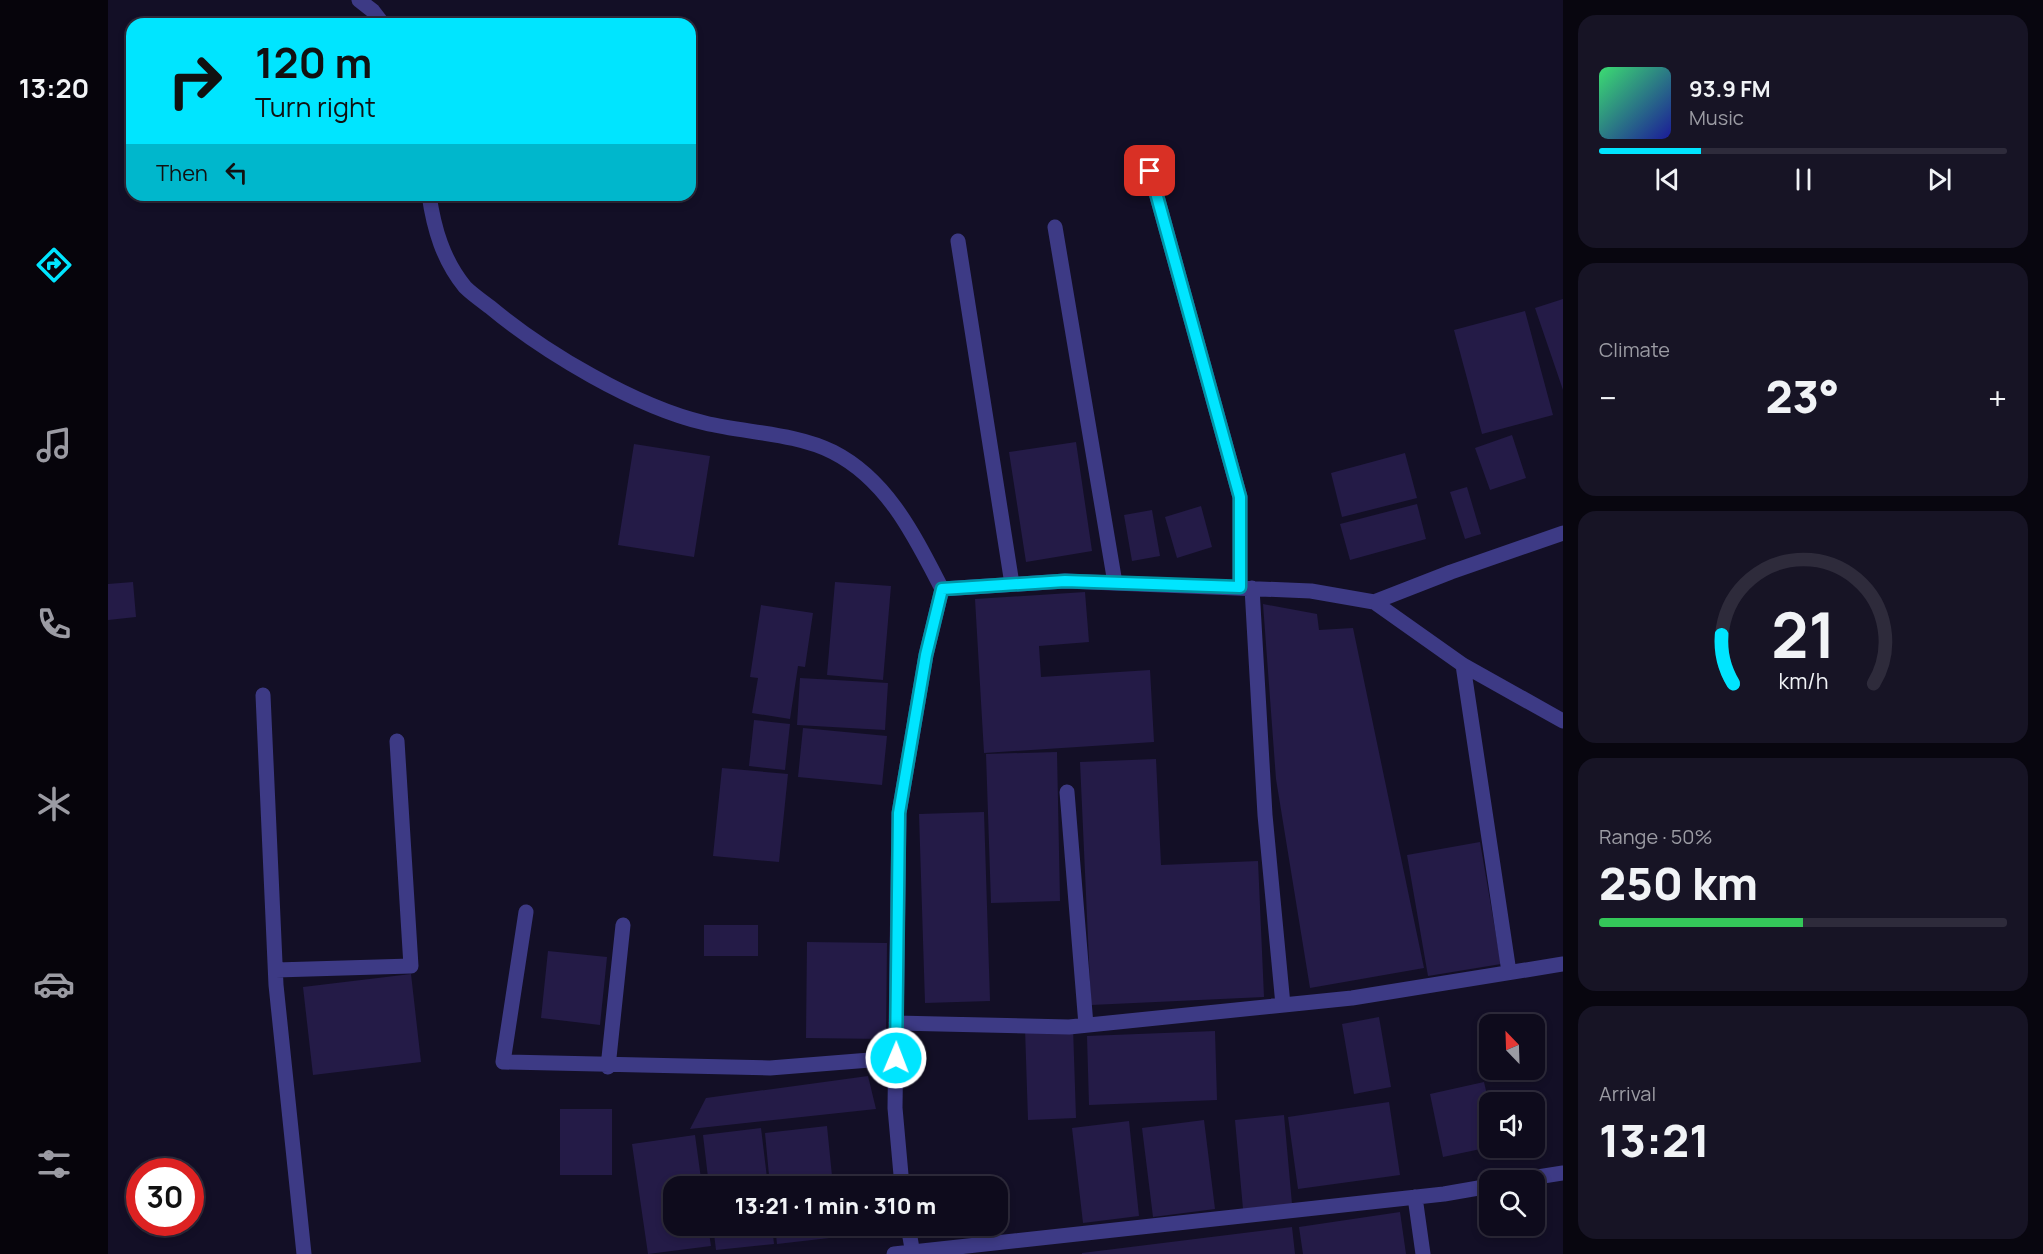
<!DOCTYPE html>
<html lang="en">
<head>
<meta charset="utf-8">
<style>
  :root { --surface:#0e0b1c; --page:#171425; --text:#f1f3f6; --muted:#9b9ba3; --line:#2e2b3b; --accent:#00e5ff }
  body { margin:0; font-family:Manrope,sans-serif; background:var(--page); color:var(--text); height:100vh; display:flex; flex-direction:column; font-size:22px; white-space:nowrap }
  * { box-sizing:border-box; margin:0 }
  p { font-size:20px; color:var(--muted) }
  .icon { flex:none; width:33px; height:33px; fill:none; stroke:currentColor; stroke-width:2; stroke-linecap:round; stroke-linejoin:round }
  .map { position:relative; flex:1; overflow:hidden }
  .drawer { display:flex; flex-direction:column; gap:15px; padding:15px; background:#08060f; width:480px }
  .drawer>* { flex:none }
  .hud { position:absolute; left:18px; top:18px; width:570px; height:183px; border-radius:18px; box-shadow:0 3px 9px #0003,0 0 0 2px var(--line); background:#00e5ff; color:#111; overflow:hidden }
  .needle { width:39px; rotate:337deg }
  .controls { position:absolute; left:1371px; top:1014px; display:grid; gap:12px }
  .controls a { display:grid; place-items:center; width:66px; height:66px; border-radius:12px; background:var(--surface); box-shadow:0 3px 9px #0003,0 0 0 2px var(--line); font-size:30px }
  .speed { position:absolute; left:18px; top:1158px; display:flex; gap:12px; font-size:30px; font-weight:700; text-align:center }
  .speed>* { display:grid; place-content:center; width:78px; height:78px; border-radius:50%; background:var(--surface); box-shadow:0 3px 9px #0003,0 0 0 2px var(--line); line-height:1 }
  .speed .limit { border:9px solid #d22; background:#fff; color:#111 }
  .pin { position:absolute; display:grid; place-items:center; width:51px; height:51px; color:#fff; margin:-26px; border-radius:12px; box-shadow:0 3px 9px #0006 }
  .me { position:absolute; width:66px; margin:-33px; rotate:1deg; stroke-linejoin:round; filter:drop-shadow(0 0 4px #0008) }
  .turn { display:flex; align-items:center; gap:21px; height:126px; padding:0 30px; font-size:27px }
  .turn .icon { width:78px; height:78px; stroke-width:2.5 }
  .turn b { display:block; font-size:42px; line-height:51px }
  .then { display:flex; align-items:center; height:57px; padding:0 30px; background:#0003; gap:12px; font-size:22px }
  .big { font-size:45px; font-weight:800; line-height:1.1 }
  .drawer .tile { flex:1; display:flex; flex-direction:column; justify-content:center; gap:9px; min-width:0; padding:0 21px; border-radius:18px; background:var(--page) }
  .drawer .dial { align-items:center; gap:0 }
  .dial svg { height:156px; overflow:visible; fill:none; stroke:var(--line); stroke-width:7; stroke-linecap:round; text-anchor:middle }
  .dial text { fill:var(--text); stroke:none }
  .song { display:flex; align-items:center; gap:18px }
  .cover { width:72px; height:72px; border-radius:9px; background:linear-gradient(135deg,hsl(140 70% 55%),hsl(240 70% 35%)) }
  .played { height:6px; border-radius:3px; background:linear-gradient(90deg,var(--accent) 25%,var(--line) 25%) }
  .keys { display:flex; justify-content:space-around; direction:ltr }
  .heat { display:flex; justify-content:space-between; align-items:center; font-size:33px; direction:ltr }
  .charge { height:9px; border-radius:4px; background:linear-gradient(90deg,#34c759 50%,var(--line) 0) }
  .trip { position:absolute; left:555px; top:1176px; width:345px; height:60px; border-radius:18px; background:var(--surface); box-shadow:0 3px 9px #0003,0 0 0 2px var(--line); font-weight:800; line-height:60px; text-align:center }
  main { display:flex; flex:1; min-height:0 }
  .tabs { display:flex; flex-direction:column; width:108px; justify-content:space-around; align-items:center; background:#06040b; color:var(--muted) }
  .tabs .icon { width:42px; height:42px }
  .tabs .active { color:var(--accent) }
  .tabs b { font-size:27px; color:var(--text) }
  .map>svg:first-child { display:block }
  .building { fill:#241b47 }
  .lines { fill:none; stroke-linecap:round; stroke-linejoin:round }
  .minor { stroke:#3d3a85; stroke-width:15 }
  .route-casing { stroke:#0095a6; stroke-width:15 }
  .route { stroke:#00e5ff; stroke-width:10 }
</style>
</head>
<body>
<main>
<nav class="tabs">
<b>13:20</b>
<svg class="icon active" aria-label="directions" viewBox="0 0 24 24"><path d="M12 3l9 9-9 9-9-9zM9 14v-3h6M13 9l2 2-2 2"/></svg>
<svg class="icon" aria-label="music" viewBox="0 0 24 24"><path d="M9 18V5l10-2v13"/><circle cx="6" cy="18" r="3"/><circle cx="16" cy="16" r="3"/></svg>
<svg class="icon" aria-label="phone" viewBox="0 0 24 24"><path d="M5 4h4l2 5-3 2q2 4 5 5l2-3 5 2v4C11 20 4 13 5 4z"/></svg>
<svg class="icon" aria-label="climate" viewBox="0 0 24 24"><path d="M12 3v18M4 7l16 10M4 17L20 7"/></svg>
<svg class="icon" aria-label="car" viewBox="0 0 24 24"><path d="M5 17H2v-5l4-1 3-4h7l3 4 3 1v5h-3M9 17h6M6 11h13"/><circle cx="7" cy="17" r="2"/><circle cx="17" cy="17" r="2"/></svg>
<svg class="icon" aria-label="filters" viewBox="0 0 24 24"><path d="M4 7h16M4 17h16"/><circle cx="9" cy="7" r="2"/><circle cx="15" cy="17" r="2"/></svg>
</nav>
<div class="map">
<svg width="1455" height="1254" viewBox="0 0 1455 1254">
  <rect width="100%" height="100%" fill="#130f26"/>
  <!-- building -->
  <path class="building" d="M 1455,299 L 1455,390 L 1427,308 Z
    M 1417,311 L 1445,415 L 1374,434 L 1346,330 Z
    M 1404,435 L 1418,478 L 1382,490 L 1367,448 Z
    M 968,442 L 984,551 L 918,562 L 901,452 Z
    M 526,444 L 602,456 L 586,557 L 510,545 Z
    M 1297,453 L 1309,498 L 1234,517 L 1223,473 Z
    M 1359,487 L 1373,534 L 1357,539 L 1342,492 Z
    M 1309,504 L 1318,539 L 1242,560 L 1232,524 Z
    M 1093,506 L 1104,547 L 1069,558 L 1057,517 Z
    M 1044,510 L 1052,556 L 1024,561 L 1016,515 Z
    M 25,582 L 28,617 L 0,620 L 0,584 Z
    M 727,582 L 783,586 L 775,680 L 719,675 Z
    M 977,592 L 981,642 L 931,646 L 933,677 L 1042,670 L 1046,742 L 876,753 L 867,599 Z
    M 1155,604 L 1209,614 L 1211,630 L 1245,628 L 1316,968 L 1202,988 L 1168,779 Z
    M 653,605 L 705,613 L 697,667 L 690,666 L 682,719 L 644,713 L 650,678 L 642,677 Z
    M 692,678 L 780,683 L 777,730 L 689,725 Z
    M 646,720 L 682,724 L 677,770 L 641,766 Z
    M 695,728 L 779,736 L 774,785 L 690,777 Z
    M 949,752 L 952,901 L 883,903 L 878,754 Z
    M 1048,759 L 1053,865 L 1150,861 L 1156,997 L 983,1005 L 972,762 Z
    M 614,768 L 680,774 L 671,862 L 605,856 Z
    M 876,812 L 882,1001 L 817,1003 L 811,814 Z
    M 1372,842 L 1393,964 L 1320,976 L 1299,855 Z
    M 596,925 L 650,925 L 650,956 L 596,956 Z
    M 699,942 L 779,943 L 778,1039 L 698,1038 Z
    M 440,951 L 499,957 L 492,1025 L 433,1018 Z
    M 303,974 L 313,1062 L 205,1075 L 195,987 Z
    M 1271,1017 L 1283,1087 L 1246,1094 L 1234,1024 Z
    M 965,1027 L 968,1118 L 920,1120 L 917,1028 Z
    M 1107,1031 L 1109,1100 L 981,1105 L 979,1036 Z
    M 760,1076 L 768,1109 L 582,1129 L 598,1098 Z
    M 1376,1082 L 1382,1108 L 1382,1147 L 1335,1157 L 1322,1094 Z
    M 1281,1102 L 1292,1175 L 1190,1189 L 1180,1117 Z
    M 452,1109 L 504,1109 L 504,1175 L 452,1175 Z
    M 1176,1115 L 1184,1204 L 1135,1209 L 1127,1120 Z
    M 1096,1120 L 1107,1209 L 1045,1217 L 1034,1128 Z
    M 1021,1121 L 1031,1216 L 975,1223 L 964,1128 Z
    M 719,1126 L 725,1186 L 662,1186 L 657,1133 Z
    M 653,1128 L 660,1186 L 601,1186 L 595,1135 Z
    M 587,1135 L 594,1186 L 566,1186 L 566,1226 L 600,1226 L 603,1246 L 540,1254 L 524,1144 Z
    M 1292,1212 L 1298,1254 L 1195,1254 L 1191,1227 Z
    M 605,1226 L 664,1226 L 666,1244 L 608,1250 Z
    M 667,1226 L 729,1226 L 730,1237 L 669,1244 Z
    M 1184,1227 L 1187,1254 L 974,1254 L 974,1253 Z"/>
  <g class="lines">
    <!-- minor -->
    <path class="minor" d="M 251,0 L 265,11 L 275,24
      M 1042,171 L 1132,497 L 1132,587
      M 321,195 C 326,229 335,260 357,287 C 364,294 374,301 382,307 C 436,352 528,407 597,423 C 638,433 687,433 725,452 C 780,480 807,537 834,589 L 957,581 L 1203,591 L 1266,602 L 1343,572 L 1455,533
      M 947,227 L 1007,583
      M 850,241 L 904,584
      M 1144,588 L 1157,815 L 1175,1005
      M 1266,602 L 1355,665 L 1455,721
      M 1355,665 L 1401,972
      M 155,695 L 168,985 L 196,1254
      M 959,792 L 978,1025
      M 418,912 L 395,1062 L 662,1068 L 787,1058
      M 168,970 L 303,966 L 289,741
      M 788,1023 L 961,1027 L 1244,998 L 1455,964
      M 500,1067 L 515,925
      M 1410,1180 L 1455,1173
      M 794,1186 L 787,1108 L 791,813 L 818,655 L 834,589
      M 1307,1197 L 1315,1254
      M 800,1226 L 805,1254
      M 786,1254 L 1336,1194 L 1382,1186"/>
  </g>
  <g class="lines">
    <defs>
      <path id="route" d="M 788,1058 L 791,813 L 818,655 L 834,589 L 957,581 L 1132,587 L 1132,497 L 1042,171"/>
    </defs>
    <!-- route casing -->
    <use href="#route" class="route-casing"/>
    <!-- route -->
    <use href="#route" class="route"/>
  </g>
</svg>
<div class="controls">
<a><svg class="needle" viewBox="-14 -14 28 28"><path d="M0-13l5 13h-10z" fill="#e53935"/><path d="M0 13l5-13h-10z" fill="#9b9ba3"/></svg></a>
<a><svg class="icon" aria-label="sound" viewBox="0 0 24 24"><path d="M4 9h4l5-4v14l-5-4H4zM17 9q2 3 0 6"/></svg></a>
<a><svg class="icon" aria-label="search" viewBox="0 0 24 24"><circle cx="10" cy="10" r="6"/><path d="M15 15l6 6"/></svg></a>
</div>
<div class="speed"><div class="limit">30</div></div>
<div class="pin" style="left:1042px;top:171px;background:#d93025"><svg class="icon" aria-label="arrive" viewBox="0 0 24 24"><path d="M6 21V4h12l-3 4 3 4H6"/></svg></div>
<svg class="me" style="left:788px;top:1058px" viewBox="-20 -20 40 40"><circle r="17" fill="#00e5ff" stroke="#fff" stroke-width="3"/><path d="M0-11L8 9 0 5-8 9z" fill="#fff"/></svg>
<div class="trip">13:21 · 1 min · 310 m</div>
<div class="hud">
<div class="turn"><svg class="icon" aria-label="right" viewBox="0 0 24 24"><path d="M7 20v-9h11M14 6l5 5-5 5"/></svg><div><b>120 m</b>Turn right</div></div>
<div class="then">Then<svg class="icon" aria-label="left" viewBox="0 0 24 24"><path d="M17 20v-9H6M10 6l-5 5 5 5"/></svg></div>
</div>
</div>
<section class="drawer">
<div class="tile">
<div class="song"><i class="cover"></i><div><b>93.9 FM</b><p>Music</p></div></div>
<div class="played"></div>
<div class="keys"><svg class="icon" aria-label="previous" viewBox="0 0 24 24"><path d="M18 5L8 12l10 7zM5 5v14"/></svg><svg class="icon" aria-label="pause" viewBox="0 0 24 24"><path d="M8 5v14M16 5v14"/></svg><svg class="icon" aria-label="next" viewBox="0 0 24 24"><path d="M6 5l10 7-10 7zM19 5v14"/></svg></div>
</div>
<div class="tile"><p>Climate</p>
<div class="heat"><a>−</a><b class="big">23°</b><a>+</a></div>
</div>
<div class="tile dial"><svg viewBox="0 0 100 80">
<path d="M14 69A42 42 0 1 1 86 69"/>
<path d="M14 69A42 42 0 0 1 8 44" stroke="#00e5ff"/>
<text x="50" y="56" font-size="32" font-weight="700">21</text>
<text x="50" y="72" font-size="11">km/h</text>
</svg></div>
<div class="tile"><p>Range · 50%</p><b class="big">250 km</b><div class="charge"></div></div>
<div class="tile"><p>Arrival</p><b class="big">13:21</b></div>
</section>
</main>
</body>
</html>
